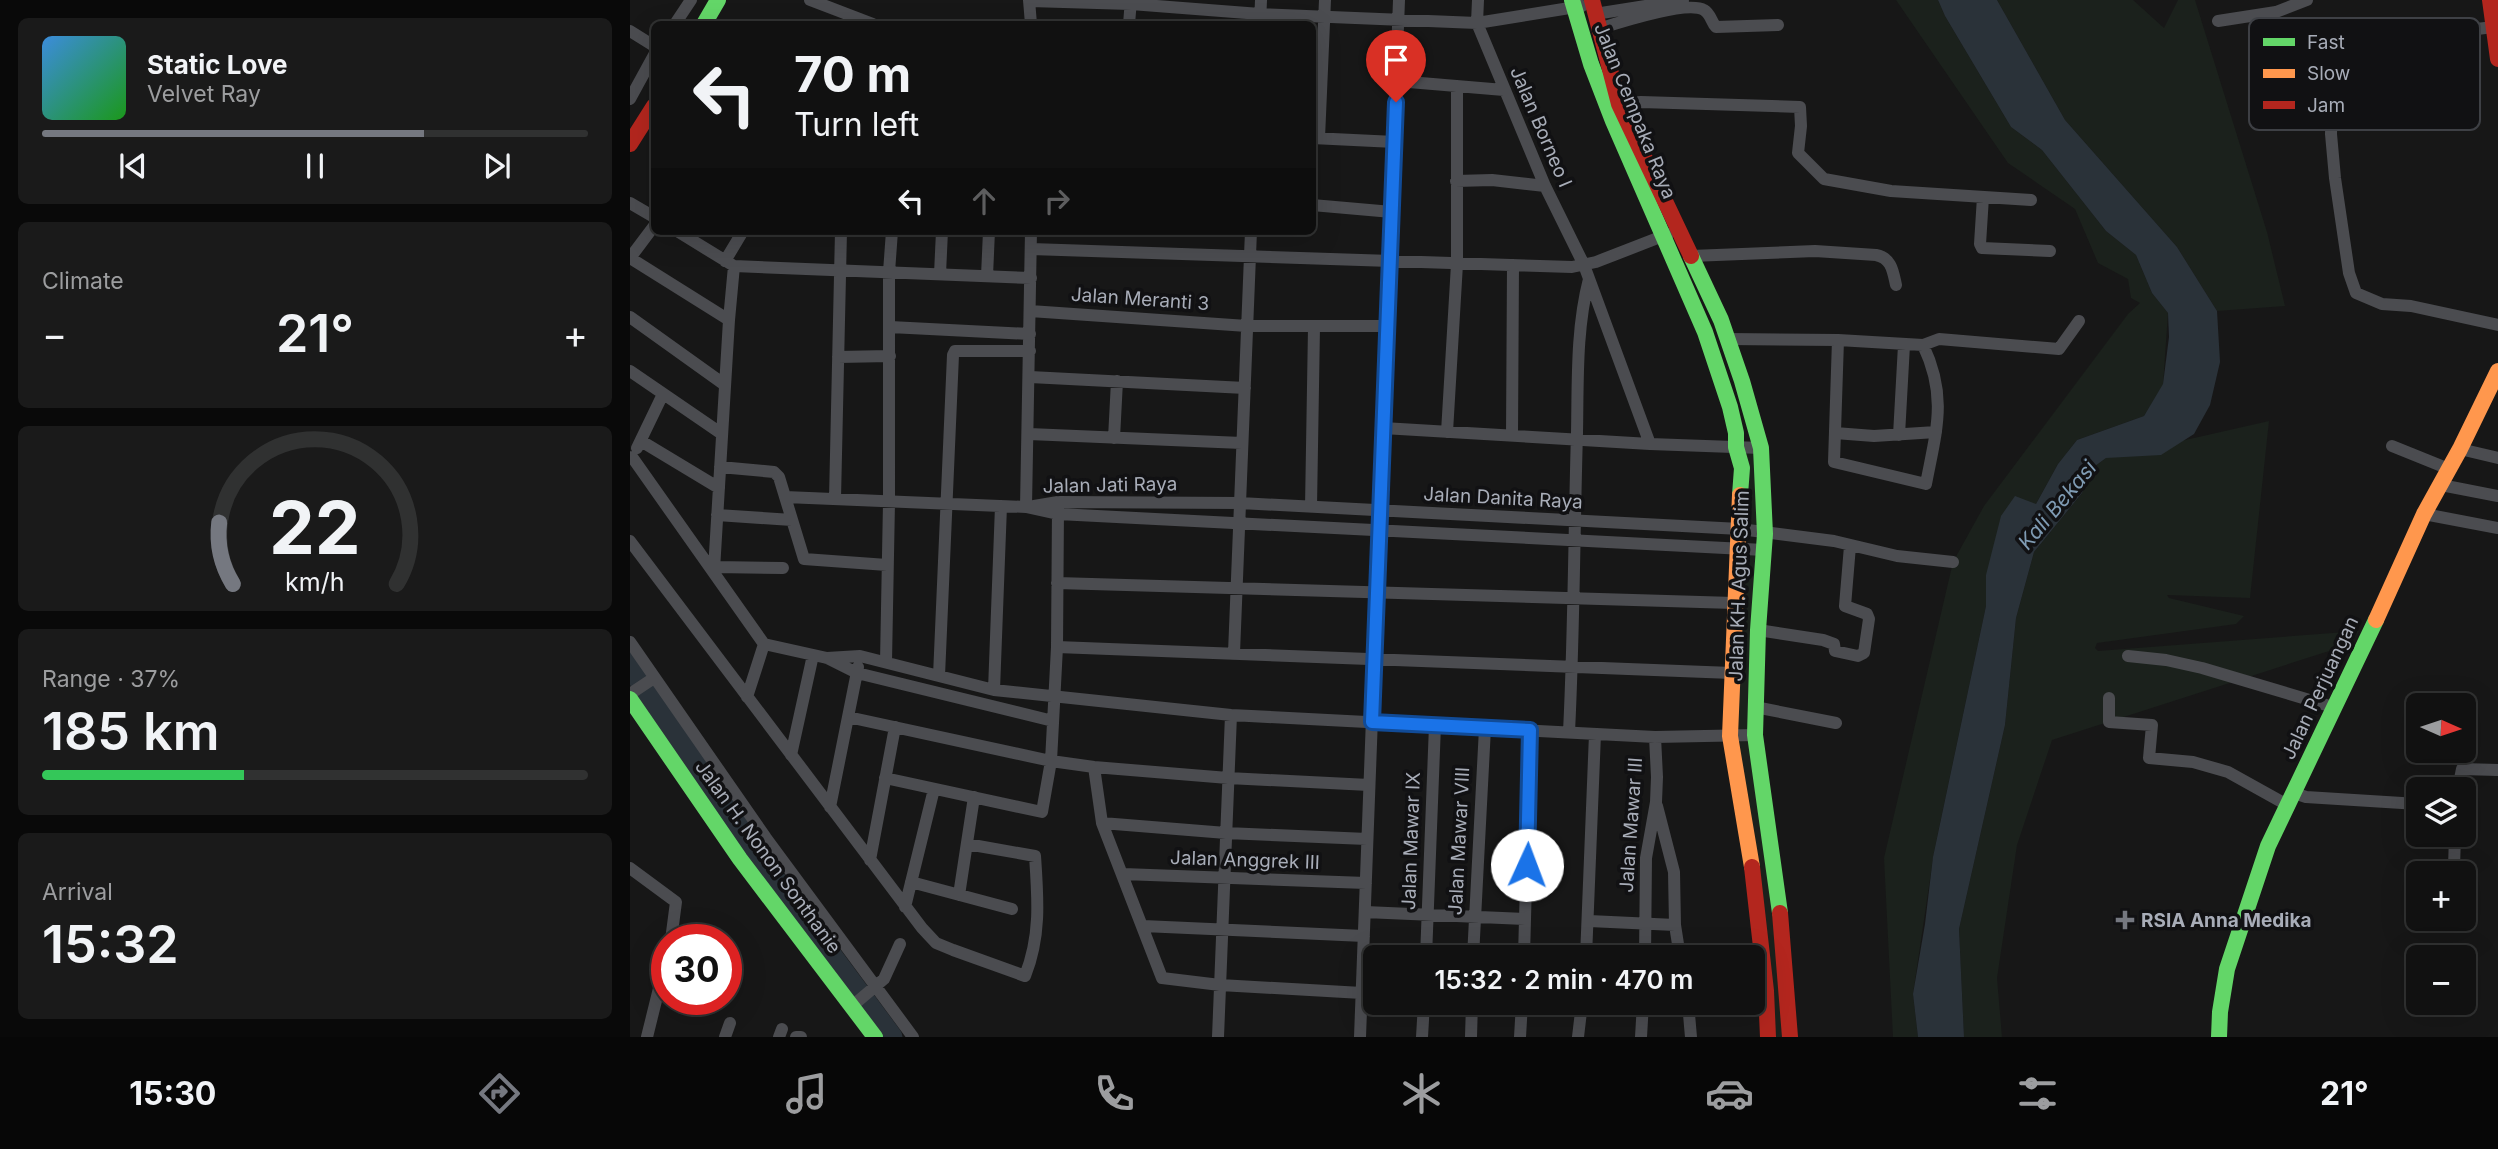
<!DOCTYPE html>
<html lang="en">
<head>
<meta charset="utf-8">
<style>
  :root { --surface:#111; --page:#1a1a1a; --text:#f1f3f6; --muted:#9c9d9f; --line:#303131; --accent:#757880 }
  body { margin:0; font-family:Inter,sans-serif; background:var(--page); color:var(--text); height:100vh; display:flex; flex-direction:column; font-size:26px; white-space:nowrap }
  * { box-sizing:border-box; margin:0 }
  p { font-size:23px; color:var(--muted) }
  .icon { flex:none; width:38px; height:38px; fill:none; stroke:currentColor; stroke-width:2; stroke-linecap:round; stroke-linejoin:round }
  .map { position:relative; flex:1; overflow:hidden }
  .panel { display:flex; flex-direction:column; gap:18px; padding:18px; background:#090909; width:630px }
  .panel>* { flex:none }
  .banner { position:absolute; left:21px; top:21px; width:665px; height:214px; border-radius:10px; box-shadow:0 7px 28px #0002,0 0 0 2px var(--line); background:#111; color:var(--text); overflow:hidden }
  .needle { width:46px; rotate:93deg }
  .fabs { position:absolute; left:1776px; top:693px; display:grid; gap:14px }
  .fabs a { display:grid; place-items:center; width:70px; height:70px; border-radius:10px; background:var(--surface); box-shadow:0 7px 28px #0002,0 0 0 2px var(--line); font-size:35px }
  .speed { position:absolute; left:21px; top:924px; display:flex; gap:14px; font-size:35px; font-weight:700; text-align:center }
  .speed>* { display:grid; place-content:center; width:91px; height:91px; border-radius:50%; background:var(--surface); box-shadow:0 7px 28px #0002,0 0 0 2px var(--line); line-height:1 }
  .speed .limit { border:10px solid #d22; background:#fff; color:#111 }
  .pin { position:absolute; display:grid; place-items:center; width:60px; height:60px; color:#fff; margin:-72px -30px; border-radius:50% 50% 50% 0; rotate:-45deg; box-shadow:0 0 7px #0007 }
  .pin .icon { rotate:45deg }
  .me { position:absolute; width:77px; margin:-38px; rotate:2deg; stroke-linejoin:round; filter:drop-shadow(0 0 5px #0008) }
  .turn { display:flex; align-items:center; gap:24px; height:147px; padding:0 28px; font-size:32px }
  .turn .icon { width:91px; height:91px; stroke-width:2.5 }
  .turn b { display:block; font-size:49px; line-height:60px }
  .lanes { display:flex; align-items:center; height:66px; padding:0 28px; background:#0003; justify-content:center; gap:35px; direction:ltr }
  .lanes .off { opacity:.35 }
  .big { font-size:52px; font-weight:600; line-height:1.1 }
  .panel .card { flex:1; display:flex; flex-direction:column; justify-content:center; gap:10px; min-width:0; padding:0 24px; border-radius:10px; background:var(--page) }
  .panel .dial { align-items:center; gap:0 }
  .dial svg { height:182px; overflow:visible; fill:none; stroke:var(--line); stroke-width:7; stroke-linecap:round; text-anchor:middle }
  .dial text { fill:var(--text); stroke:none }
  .song { display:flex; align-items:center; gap:21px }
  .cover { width:84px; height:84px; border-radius:10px; background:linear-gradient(135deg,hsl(210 70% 55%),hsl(120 70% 35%)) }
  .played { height:7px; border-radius:4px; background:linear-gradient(90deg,var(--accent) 70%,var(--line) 70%) }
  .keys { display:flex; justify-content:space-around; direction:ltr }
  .heat { display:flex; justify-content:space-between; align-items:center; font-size:38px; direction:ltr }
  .charge { height:10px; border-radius:5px; background:linear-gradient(90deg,#34c759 37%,var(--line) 0) }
  .trip { position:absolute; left:733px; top:945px; width:402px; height:70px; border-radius:10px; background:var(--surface); box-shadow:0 7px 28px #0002,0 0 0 2px var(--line); font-weight:600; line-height:70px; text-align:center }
  .tabs { display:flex; height:112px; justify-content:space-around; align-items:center; background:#070707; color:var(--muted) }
  .tabs .icon { width:49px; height:49px }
  .tabs .active { color:var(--accent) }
  .tabs b { font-size:32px; color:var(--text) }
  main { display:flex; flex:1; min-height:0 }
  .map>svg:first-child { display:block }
  .green { fill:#1b211c }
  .water { fill:#2a3239 }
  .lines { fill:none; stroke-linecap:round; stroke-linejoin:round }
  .river { stroke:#2a3239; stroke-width:23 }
  .street { stroke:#4b4c50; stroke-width:12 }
  .fast { stroke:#63d668; stroke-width:16 }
  .slow { stroke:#ff974d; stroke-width:16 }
  .jam { stroke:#b3261e; stroke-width:16 }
  .route-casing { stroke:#114b97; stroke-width:18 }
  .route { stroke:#1a73e8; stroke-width:12 }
  .poi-dot { fill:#757880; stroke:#111113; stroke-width:2.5 }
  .labels { text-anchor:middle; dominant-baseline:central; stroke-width:7; stroke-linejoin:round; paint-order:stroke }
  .street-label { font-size:19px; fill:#a8adb8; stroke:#111113 }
  .poi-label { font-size:19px; font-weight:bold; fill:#a8adb8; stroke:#111113; text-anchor:start }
  .water-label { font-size:21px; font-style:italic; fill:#7f9bb3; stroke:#111113 }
  .key { fill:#111113; stroke:#3e4045; stroke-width:2 }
  .key-label { font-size:19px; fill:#a8adb8 }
</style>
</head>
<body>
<main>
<section class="panel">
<div class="card">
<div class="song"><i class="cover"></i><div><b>Static Love</b><p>Velvet Ray</p></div></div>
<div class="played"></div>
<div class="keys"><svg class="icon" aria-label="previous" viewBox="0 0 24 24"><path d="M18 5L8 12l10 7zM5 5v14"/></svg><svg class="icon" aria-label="pause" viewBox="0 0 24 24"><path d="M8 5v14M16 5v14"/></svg><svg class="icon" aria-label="next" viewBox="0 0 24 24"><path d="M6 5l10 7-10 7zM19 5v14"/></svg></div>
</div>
<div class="card"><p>Climate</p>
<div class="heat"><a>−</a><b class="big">21°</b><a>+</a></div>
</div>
<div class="card dial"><svg viewBox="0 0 100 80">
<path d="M14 69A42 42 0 1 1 86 69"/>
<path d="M14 69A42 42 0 0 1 8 42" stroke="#757880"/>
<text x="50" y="56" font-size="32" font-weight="700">22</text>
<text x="50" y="72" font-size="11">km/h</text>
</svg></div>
<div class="card"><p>Range · 37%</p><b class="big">185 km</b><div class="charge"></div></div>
<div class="card"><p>Arrival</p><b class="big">15:32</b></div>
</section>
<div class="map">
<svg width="1868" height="1037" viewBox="0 0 1868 1037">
  <rect width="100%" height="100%" fill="#171717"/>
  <!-- green -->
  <path class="green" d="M 1266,0 L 1308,0 L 1315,16 L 1381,127 L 1412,150 L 1476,231 L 1506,255 L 1522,293 L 1538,313 L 1533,385 L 1514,416 L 1447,440 L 1428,464 L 1406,504 L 1356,575 L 1356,606 L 1304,852 L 1283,994 L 1288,1037 L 1263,1037 L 1254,858 L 1323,562 L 1354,506 L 1498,314 L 1510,303 L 1501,298 L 1498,279 L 1468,263 L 1445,209 L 1378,163 Z
    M 1367,0 L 1503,0 L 1534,28 L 1548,0 L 1565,0 L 1637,232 L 1655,306 L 1587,311 L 1547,247 L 1435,120 Z
    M 1639,421 L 1620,598 L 1537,595 L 1539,598 L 1614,616 L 1606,624 L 1467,643 L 1465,648 L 1468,651 L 1729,631 L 1721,644 L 1422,740 L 1387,845 L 1367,978 L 1372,1037 L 1334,1037 L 1329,929 L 1375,725 L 1386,618 L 1404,552 L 1452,493 L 1461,469 L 1476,458 Z
    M 1129,449 L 1133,532 L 1111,528 L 1110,452 Z
    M 1108,548 L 1134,550 L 1125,707 L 1160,1037 L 1138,1037 L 1102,673 Z"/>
  <!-- water -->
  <path class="water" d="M 1308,0 L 1367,0 L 1435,120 L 1547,247 L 1587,311 L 1590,362 L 1580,405 L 1564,434 L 1531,455 L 1476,458 L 1461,469 L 1452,493 L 1404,552 L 1386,618 L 1375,725 L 1329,929 L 1334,1037 L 1288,1037 L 1283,994 L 1295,924 L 1303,857 L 1356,606 L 1356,575 L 1371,516 L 1385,496 L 1406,504 L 1428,464 L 1447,440 L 1514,416 L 1533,384 L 1539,337 L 1538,313 L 1522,293 L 1506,255 L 1476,231 L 1412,150 L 1381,127 L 1315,16 Z"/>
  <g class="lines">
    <!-- river -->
    <path class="river" d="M 0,664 L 126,855 L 261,1037"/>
    <!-- street -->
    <path class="street" d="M 180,0 L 243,24
      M 399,0 L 401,24
      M 848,0 L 847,23 L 915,186 L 954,265 L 1020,444
      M 400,1 L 501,4 L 630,14 L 847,23 L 952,6
      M 965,14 L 1053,0
      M 1588,21 L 1646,12 L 1677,0
      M 45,24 L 61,0
      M 499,24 L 501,0
      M 630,24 L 631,0
      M 1863,27 L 1728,44 L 1708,51 L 1702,93 L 1701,134 L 1705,178 L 1719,273 L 1726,293 L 1752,304 L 1781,306 L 1868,325
      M 968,29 C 987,23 1058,0 1074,10 C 1081,14 1081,22 1086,27 L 1148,25
      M 0,31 L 24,46
      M 767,81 L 874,90
      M 0,99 L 24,55
      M 989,104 L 1011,102 L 1170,107 L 1171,126 L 1168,153 L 1194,179 L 1261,191 L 1401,200
      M 682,138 L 765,142
      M 689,138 L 695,0
      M 826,181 L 862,180 L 915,186
      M 1353,197 L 1350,244 L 1352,248 L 1420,251
      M 0,203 L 24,217
      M 682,205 L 762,212
      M 24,226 L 0,258 L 99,320
      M 47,231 L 104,266 L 401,278
      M 401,249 L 942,267 L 966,262 L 1038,234
      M 1061,256 L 1185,251 L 1246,255 C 1262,258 1263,272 1266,285
      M 95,261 L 113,231
      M 310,274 L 312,231
      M 357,276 L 359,231
      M 400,311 L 617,326 L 757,326
      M 0,317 L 95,385
      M 260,327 L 400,334
      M 1097,339 L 1208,340 L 1293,345 L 1309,339 L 1429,349 L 1449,321
      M 1208,340 L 1204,462 L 1296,484 C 1306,431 1318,397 1293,345
      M 208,357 L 260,356
      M 0,371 L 92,434
      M 400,377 L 615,388
      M 753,428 L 1020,444 L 1131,448
      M 817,432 L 827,264 L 827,86
      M 1205,433 L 1244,436 L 1306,432
      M 399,434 L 612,443
      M 882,435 L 883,265
      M 1269,435 L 1274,345
      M 484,438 L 487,381
      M 11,441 L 89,488
      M 1762,446 L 1819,469
      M 7,448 L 33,394
      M 1830,449 L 1868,458
      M 2,457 L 134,644 L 197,658 L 227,673 L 423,721
      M 90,467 L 144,472 L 149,477 L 174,559 L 257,565
      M 1811,485 L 1868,496
      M 155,497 L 396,507 L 428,514 L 1134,550
      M 205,499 L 211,231
      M 404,506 L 428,502 L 610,503 L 1110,529 L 1204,541 L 1267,556 L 1323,562
      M 396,507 L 401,231
      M 681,507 L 684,327
      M 1794,514 L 1868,528
      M 87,515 L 162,520
      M 0,541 L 292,928 L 306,943 L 323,950 L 395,976 C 411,936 408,899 405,856 L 337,844
      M 84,567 L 153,568
      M 84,570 L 99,320 L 104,266
      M 427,583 L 1104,603
      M 1128,630 L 1193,640 L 1204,644 L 1205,651 L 1228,656 L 1234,653 L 1239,619 L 1237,614 L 1215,606 L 1220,546
      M 0,642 L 136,838 L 283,1037
      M 427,647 L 1102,673
      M 604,653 L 621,231
      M 1498,656 L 1536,660 L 1572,668 L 1703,707
      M 197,658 L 230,656 L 364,690 L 601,715 L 1025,737 L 1125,735
      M 256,662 L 259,502 L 259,272 L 262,231
      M 309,676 L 323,355 L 325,351 L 400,351
      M 364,690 L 371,506
      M 0,694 L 24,678
      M 117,697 L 134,644
      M 1479,698 L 1479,722 L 1522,725 L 1519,758 L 1563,762 L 1598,772 L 1659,806
      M 1125,707 L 1206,723
      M 218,717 L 421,761 L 464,767 L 598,778 L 739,785
      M 939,732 C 944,633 944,533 947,433 C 948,382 946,329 959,279
      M 161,755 L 183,655
      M 464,767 L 472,823 L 532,978 L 590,985 L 732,993
      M 255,778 L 412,812 L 421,761 L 427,647 L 428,508
      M 1828,789 L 1832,769 L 1868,770
      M 1664,793 L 1676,797 L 1788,804
      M 1027,806 L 1044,872 L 1045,925 L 1050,957
      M 200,807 L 228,667
      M 472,823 L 596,833 L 737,839
      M 240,860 L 265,727
      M 0,868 L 46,902 L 41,940
      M 1824,868 L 1825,835
      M 493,874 L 736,883
      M 281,882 L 382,909
      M 329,895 L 344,797
      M 275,907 L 304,789
      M 735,912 L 895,919
      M 959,921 L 1045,925
      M 513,926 L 734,936
      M 796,957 L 805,725
      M 843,957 L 855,728
      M 894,957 L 900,730
      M 956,957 L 965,734
      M 1015,957 L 1016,858 L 1026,802 L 1027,777 L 1025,737
      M 1058,1003 L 1061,1037
      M 221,1007 L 254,979 L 270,944
      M 17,1037 L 37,956
      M 95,1037 L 100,1023
      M 149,1037 L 152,1029
      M 166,1037 L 171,1037
      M 588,1037 L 601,715
      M 730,1037 L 769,0
      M 792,1037 L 794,1003
      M 841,1037 L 842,1003
      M 890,1037 L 892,1003
      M 948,1037 L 952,1003
      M 1011,1037 L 1013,1003"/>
    <!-- fast -->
    <path class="fast" d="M 942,0 L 961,64 L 983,121 L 1075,332 L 1100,407 L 1106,433 L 1106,447 L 1112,468 L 1110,495
      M 74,24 L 88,0
      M 1061,256 L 1091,320 L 1112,381 L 1131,448 L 1135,534 L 1128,630 L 1125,735 L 1150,913
      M 0,699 L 110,859 L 245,1037
      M 1589,1037 L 1590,1012 L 1597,969 L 1638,846 L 1746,620"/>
    <!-- slow -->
    <path class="slow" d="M 1110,495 L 1100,736 L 1122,867
      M 1746,620 L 1794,514 L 1830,449 L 1868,371"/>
    <!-- jam -->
    <path class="jam" d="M 962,0 L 989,104 L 1061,256
      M 1860,0 L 1868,59
      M 0,144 L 24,106
      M 1122,867 L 1136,991 L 1138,1037
      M 1150,913 L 1160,1037"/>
  </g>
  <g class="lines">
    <defs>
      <path id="route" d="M 766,102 L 742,722 L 900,730 L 897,865"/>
    </defs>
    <!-- route casing -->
    <use href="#route" class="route-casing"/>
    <!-- route -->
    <use href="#route" class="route"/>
  </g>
  <!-- markers -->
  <path class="poi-dot" d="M1491.5 909.5h7v7h7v7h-7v7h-7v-7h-7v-7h7z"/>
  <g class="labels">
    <!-- street labels -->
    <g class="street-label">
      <text transform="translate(1005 111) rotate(68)">Jalan Cempaka Raya</text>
      <text transform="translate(911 127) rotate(67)">Jalan Borneo I</text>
      <text transform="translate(510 299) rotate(4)">Jalan Meranti 3</text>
      <text transform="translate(480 485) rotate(-1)">Jalan Jati Raya</text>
      <text transform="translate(873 498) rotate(3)">Jalan Danita Raya</text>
      <text transform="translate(1109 586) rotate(-88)">Jalan KH. Agus Salim</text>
      <text transform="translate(1690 688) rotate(-65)">Jalan Perjuangan</text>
      <text transform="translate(1001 825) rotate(-86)">Jalan Mawar III</text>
      <text transform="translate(781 841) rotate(-88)">Jalan Mawar IX</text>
      <text transform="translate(829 841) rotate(-87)">Jalan Mawar VIII</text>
      <text transform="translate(138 857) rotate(54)">Jalan H. Nonon Sonthanie</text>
      <text transform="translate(615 860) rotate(2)">Jalan Anggrek III</text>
    </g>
    <!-- poi labels -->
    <g class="poi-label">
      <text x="1511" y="920">RSIA Anna Medika</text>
    </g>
    <!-- water labels -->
    <g class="water-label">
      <text transform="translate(1427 505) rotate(-50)">Kali Bekasi</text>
    </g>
  </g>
  <!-- legend -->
  <rect x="1619" y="18" width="231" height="112" rx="10" class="key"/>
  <rect x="1633" y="38" width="32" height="8" fill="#63d668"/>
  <rect x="1633" y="69" width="32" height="9" fill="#ff974d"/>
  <rect x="1633" y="101" width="32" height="8" fill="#b3261e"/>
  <g class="key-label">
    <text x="1677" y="49">Fast</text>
    <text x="1677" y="80">Slow</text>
    <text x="1677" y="112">Jam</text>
  </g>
</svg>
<div class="fabs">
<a><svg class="needle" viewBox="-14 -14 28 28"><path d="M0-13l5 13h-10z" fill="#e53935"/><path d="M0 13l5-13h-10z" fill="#9c9d9f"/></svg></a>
<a><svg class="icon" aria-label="layers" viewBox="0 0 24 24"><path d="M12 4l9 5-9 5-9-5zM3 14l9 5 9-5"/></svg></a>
<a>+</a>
<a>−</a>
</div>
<div class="speed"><div class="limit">30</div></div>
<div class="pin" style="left:766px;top:102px;background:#d93025"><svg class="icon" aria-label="arrive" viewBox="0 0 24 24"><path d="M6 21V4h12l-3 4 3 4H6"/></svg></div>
<svg class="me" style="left:897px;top:865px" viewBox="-20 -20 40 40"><circle r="19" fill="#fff"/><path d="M0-13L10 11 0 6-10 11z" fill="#1a73e8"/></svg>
<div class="trip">15:32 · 2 min · 470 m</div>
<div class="banner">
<div class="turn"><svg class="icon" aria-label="left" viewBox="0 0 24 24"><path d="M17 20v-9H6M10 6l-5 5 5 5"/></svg><div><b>70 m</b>Turn left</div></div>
<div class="lanes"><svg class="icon" aria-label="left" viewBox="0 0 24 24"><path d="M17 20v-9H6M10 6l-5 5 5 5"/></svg><svg class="icon off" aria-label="ahead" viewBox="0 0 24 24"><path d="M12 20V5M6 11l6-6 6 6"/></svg><svg class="icon off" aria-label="right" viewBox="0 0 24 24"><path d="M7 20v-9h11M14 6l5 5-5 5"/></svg></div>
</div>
</div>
</main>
<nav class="tabs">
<b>15:30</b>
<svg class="icon active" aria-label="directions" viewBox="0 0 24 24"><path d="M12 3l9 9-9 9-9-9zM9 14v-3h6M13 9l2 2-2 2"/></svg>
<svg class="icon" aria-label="music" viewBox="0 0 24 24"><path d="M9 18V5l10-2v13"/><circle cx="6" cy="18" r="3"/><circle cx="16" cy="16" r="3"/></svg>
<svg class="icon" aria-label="phone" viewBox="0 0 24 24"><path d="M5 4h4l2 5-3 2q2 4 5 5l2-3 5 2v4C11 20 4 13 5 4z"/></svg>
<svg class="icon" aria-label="climate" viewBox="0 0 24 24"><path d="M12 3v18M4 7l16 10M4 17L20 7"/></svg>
<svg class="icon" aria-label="car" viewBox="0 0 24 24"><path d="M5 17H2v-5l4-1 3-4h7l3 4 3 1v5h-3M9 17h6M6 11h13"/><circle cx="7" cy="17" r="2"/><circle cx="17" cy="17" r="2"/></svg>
<svg class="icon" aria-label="filters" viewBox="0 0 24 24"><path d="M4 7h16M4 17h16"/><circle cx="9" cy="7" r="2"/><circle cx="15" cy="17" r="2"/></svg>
<b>21°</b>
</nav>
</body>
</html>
